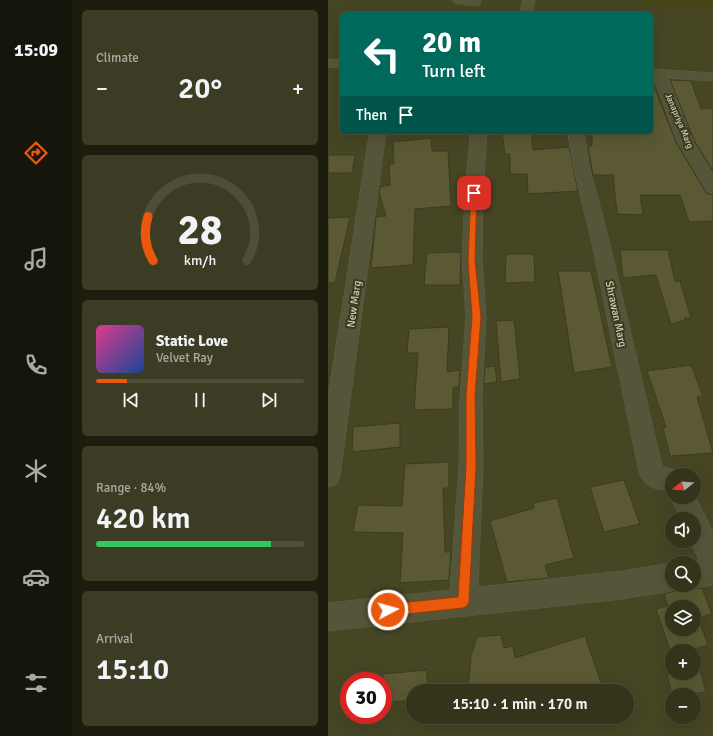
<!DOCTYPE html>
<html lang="en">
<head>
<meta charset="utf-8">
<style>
  :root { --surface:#34341b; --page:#3c3c24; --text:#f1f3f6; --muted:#a9aaa3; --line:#4e4f3a; --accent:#ea580c }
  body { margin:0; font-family:Signika,sans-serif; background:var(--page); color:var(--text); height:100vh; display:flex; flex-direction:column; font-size:15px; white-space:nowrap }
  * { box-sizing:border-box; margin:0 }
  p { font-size:13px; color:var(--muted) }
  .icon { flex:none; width:22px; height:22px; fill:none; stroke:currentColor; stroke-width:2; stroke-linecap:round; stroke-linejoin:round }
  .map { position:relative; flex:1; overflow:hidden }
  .panel { display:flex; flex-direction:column; gap:10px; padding:10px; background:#1d1d0f; width:256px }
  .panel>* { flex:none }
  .top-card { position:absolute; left:12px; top:12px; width:313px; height:122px; border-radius:6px; box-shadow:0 4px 16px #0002,0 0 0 1px var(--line); background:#00695c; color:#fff; overflow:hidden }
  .needle { width:26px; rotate:253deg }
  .buttons { position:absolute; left:337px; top:468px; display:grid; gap:8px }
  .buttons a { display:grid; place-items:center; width:36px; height:36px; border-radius:50%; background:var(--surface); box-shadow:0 4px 16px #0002,0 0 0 1px var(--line); font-size:20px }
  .speed { position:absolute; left:12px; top:672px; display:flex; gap:8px; font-size:20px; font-weight:700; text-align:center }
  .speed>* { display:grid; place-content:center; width:52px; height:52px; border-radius:50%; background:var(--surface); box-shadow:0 4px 16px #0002,0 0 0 1px var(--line); line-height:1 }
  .speed .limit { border:6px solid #d22; background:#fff; color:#111 }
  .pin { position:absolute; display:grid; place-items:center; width:34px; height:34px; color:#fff; margin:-17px; border-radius:8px; box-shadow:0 2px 6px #0006 }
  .me { position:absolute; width:44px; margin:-22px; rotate:84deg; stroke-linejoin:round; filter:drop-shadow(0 0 3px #0008) }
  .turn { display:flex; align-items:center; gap:14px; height:84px; padding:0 16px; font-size:18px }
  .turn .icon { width:52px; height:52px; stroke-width:2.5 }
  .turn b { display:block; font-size:28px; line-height:34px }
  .then { display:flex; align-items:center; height:38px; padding:0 16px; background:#0003; gap:8px; font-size:15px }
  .big { font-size:30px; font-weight:600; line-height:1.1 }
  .panel .card { flex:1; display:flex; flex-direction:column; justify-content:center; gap:6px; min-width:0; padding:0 14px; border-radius:6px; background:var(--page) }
  .panel .dial { align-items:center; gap:0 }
  .dial svg { height:104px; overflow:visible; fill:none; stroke:var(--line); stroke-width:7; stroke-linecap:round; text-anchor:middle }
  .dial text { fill:var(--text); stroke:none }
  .song { display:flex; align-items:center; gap:12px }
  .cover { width:48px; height:48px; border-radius:6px; background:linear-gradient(135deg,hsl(330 70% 55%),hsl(220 70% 35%)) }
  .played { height:4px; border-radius:2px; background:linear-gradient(90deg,var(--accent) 15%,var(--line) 15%) }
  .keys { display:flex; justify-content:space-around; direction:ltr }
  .heat { display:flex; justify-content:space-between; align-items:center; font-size:22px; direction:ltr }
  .charge { height:6px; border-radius:3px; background:linear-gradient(90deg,#34c759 84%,var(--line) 0) }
  .trip { position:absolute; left:78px; top:684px; width:228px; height:40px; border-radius:20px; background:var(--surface); box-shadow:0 4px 16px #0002,0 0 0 1px var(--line); font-weight:600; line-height:40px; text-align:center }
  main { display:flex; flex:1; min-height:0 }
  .menu { display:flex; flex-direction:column; width:72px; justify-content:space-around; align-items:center; background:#15150b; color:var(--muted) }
  .menu .icon { width:28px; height:28px }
  .menu .active { color:var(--accent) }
  .menu b { font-size:18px; color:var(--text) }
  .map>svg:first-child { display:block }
  .water { fill:#454516 }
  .building { fill:#5a5933; stroke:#3c3c20; fill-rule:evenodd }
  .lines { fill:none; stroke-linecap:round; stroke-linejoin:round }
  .street-casing { stroke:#616146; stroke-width:1 }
  .street { fill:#555539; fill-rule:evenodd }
  .route { fill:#ea580c; stroke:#983908 }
  .labels { text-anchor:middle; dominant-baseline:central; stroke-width:4; stroke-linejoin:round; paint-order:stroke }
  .far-street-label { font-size:9px; fill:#ceceb7; stroke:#3a3a1e }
  .street-label { font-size:11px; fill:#ceceb7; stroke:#3a3a1e }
</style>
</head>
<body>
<main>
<nav class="menu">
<b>15:09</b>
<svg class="icon active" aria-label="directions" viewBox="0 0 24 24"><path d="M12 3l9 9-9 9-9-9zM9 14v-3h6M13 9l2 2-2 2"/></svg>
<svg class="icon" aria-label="music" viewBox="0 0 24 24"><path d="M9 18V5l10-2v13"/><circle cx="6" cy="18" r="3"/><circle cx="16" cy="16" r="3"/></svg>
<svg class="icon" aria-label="phone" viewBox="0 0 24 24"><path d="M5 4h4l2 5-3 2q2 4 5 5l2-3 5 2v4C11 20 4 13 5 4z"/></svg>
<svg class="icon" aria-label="climate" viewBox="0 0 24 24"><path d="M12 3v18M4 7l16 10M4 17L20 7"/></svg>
<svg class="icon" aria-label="car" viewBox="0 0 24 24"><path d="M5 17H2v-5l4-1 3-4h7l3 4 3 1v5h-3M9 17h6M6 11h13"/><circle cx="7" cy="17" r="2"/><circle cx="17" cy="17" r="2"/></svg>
<svg class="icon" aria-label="filters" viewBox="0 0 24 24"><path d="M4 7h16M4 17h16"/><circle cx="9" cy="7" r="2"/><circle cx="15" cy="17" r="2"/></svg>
</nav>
<section class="panel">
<div class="card"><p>Climate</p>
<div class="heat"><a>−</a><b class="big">20°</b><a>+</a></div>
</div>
<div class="card dial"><svg viewBox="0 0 100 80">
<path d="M14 69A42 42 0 1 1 86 69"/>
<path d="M14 69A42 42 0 0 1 10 35" stroke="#ea580c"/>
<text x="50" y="56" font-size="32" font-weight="700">28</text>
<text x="50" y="72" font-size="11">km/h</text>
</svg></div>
<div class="card">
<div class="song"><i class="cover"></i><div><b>Static Love</b><p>Velvet Ray</p></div></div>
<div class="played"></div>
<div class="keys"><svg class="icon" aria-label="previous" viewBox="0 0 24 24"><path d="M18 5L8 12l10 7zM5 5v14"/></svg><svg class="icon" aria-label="pause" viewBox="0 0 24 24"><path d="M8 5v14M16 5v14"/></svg><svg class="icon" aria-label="next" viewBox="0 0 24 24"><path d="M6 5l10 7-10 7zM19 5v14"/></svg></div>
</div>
<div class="card"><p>Range · 84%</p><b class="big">420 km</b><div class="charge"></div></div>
<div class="card"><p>Arrival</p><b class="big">15:10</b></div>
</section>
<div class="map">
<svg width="385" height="736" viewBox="0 0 385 736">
  <rect width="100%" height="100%" fill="#464524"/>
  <!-- water -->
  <path class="water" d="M 315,0 L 385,0 L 384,8 L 316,6 Z"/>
  <!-- building -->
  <path class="building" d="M 323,79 L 348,142 L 378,193 L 385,195 L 385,221 L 361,222 L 352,195 L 312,195 L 315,215 L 289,214 L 285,175 L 265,175 L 260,146 L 264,146 L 264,132 L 323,132 Z
    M 342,80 L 363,81 L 373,109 L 385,108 L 385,171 L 366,140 Z
    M 174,132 L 203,132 L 205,150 L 241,147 L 250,191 L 200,194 L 199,174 L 182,174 L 182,154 L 177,154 Z
    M 103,138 L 104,151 L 120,151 L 123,206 L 87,209 L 85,265 L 43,268 L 48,217 L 58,216 L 51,193 L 52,187 L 62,185 L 61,164 L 66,164 L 65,142 Z
    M 0,155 L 27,155 L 24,173 L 0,173 Z
    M 22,217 L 7,283 L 0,283 L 0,218 Z
    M 292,250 L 340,250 L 347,281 L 352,281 L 363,318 L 356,318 L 357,320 L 343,324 L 328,275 L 295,278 Z
    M 133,252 L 132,285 L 96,285 L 99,253 Z
    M 178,254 L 206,254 L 207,282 L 177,283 Z
    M 230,271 L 263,271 L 284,367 L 246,373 Z
    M 186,320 L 192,379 L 173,382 L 168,321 Z
    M 121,327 L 119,372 L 132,370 L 131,387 L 125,388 L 125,409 L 86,410 L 90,353 L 79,353 L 81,329 Z
    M 363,365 L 375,396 L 369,397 L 385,453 L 342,456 L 335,428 L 338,427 L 319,371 Z
    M 167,366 L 169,382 L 156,384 L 157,367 Z
    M 72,423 L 72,447 L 24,452 L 25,427 Z
    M 121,462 L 121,488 L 115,488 L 117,552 L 123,552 L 121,580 L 72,583 L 75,533 L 25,532 L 30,505 L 74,506 L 77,464 Z
    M 296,480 L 312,524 L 276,532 L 262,487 Z
    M 229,498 L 246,558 L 217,565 L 221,578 L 179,582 L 162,521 L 206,508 L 205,503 Z
    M 361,587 L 366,589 L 374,588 L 384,614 L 370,618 L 380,645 L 366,649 L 378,692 L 358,695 L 344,695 L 339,674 L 366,673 L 366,651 L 344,651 L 344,656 L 328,609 L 340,606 L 336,594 ZM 344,607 L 366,607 L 366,629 L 344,629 Z
    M 173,635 L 176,648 L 185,646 L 187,658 L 257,636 L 274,686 L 258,691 L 140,691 L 143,656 L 149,637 Z
    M 99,670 L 99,691 L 85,691 L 85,700 L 55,703 L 55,674 Z"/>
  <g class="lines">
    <defs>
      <path id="street" d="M 125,0 L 152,0 L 153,2 L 151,5 L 147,6 L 127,3 Z
        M 195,0 L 207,0 L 204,14 L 192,14 Z
        M 0,59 L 14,60 L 14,68 L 0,67 Z
        M 323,69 L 385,73 L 385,81 L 340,78 L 365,141 L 385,174 L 385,194 L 379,192 L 349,141 L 325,77 L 323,77 Z
        M 42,132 L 58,132 L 12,476 L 9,484 L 0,487 L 0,398 Z
        M 143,132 L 159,132 L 155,193 L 154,260 L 158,317 L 154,396 L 155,467 L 150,587 L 294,571 L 344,563 L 344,585 L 354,585 L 344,591 L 294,599 L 0,631 L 0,603 L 122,590 L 131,467 L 132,396 L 138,317 L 134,260 L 137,193 Z
        M 240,132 L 256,132 L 262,169 L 282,244 L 334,466 L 353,472 L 354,475 L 344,475 L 344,491 C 327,489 318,489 311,472 L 264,244 L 246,169 Z
        M 344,493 L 344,497 L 366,497 L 366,493 L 385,532 L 385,585 L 366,588 L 360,585 L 366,585 L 366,563 L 360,563 L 371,560 L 362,541 L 366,541 L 366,519 L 353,519 L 342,497 Z"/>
    </defs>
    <!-- street casing -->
    <use href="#street" class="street-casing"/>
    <!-- street -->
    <use href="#street" class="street"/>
  </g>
  <!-- route -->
  <path class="route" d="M 143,191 L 146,191 L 149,193 L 147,260 L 153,317 L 147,396 L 148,467 L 141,602 L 139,606 L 135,608 L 60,616 L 56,614 L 54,610 L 56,606 L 60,604 L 130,597 L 138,467 L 138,396 L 144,317 L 140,260 Z"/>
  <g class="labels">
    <!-- far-street labels -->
    <g class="far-street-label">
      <text transform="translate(351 121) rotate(67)">Janapriya Marg</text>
    </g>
    <!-- street labels -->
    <g class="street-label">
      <text transform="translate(26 304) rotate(-82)">New Marg</text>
      <text transform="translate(288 314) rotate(78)">Shrawan Marg</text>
    </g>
  </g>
</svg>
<div class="buttons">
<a><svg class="needle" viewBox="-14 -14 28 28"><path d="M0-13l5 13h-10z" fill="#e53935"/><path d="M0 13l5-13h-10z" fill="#a9aaa3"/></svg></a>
<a><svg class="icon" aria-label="sound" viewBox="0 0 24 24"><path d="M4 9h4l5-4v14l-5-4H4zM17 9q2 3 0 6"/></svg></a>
<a><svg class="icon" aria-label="search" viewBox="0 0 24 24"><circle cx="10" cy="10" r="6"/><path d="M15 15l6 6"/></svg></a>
<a><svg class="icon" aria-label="layers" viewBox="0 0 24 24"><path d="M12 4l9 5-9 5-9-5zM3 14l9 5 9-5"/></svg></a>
<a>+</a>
<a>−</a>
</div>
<div class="speed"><div class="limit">30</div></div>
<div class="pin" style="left:146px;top:193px;background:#d93025"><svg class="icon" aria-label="arrive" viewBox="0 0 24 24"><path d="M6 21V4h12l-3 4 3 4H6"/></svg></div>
<svg class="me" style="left:60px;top:610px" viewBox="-20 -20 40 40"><circle r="17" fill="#ea580c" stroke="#fff" stroke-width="3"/><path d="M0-11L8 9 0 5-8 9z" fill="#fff"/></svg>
<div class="trip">15:10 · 1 min · 170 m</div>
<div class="top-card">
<div class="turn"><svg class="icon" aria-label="left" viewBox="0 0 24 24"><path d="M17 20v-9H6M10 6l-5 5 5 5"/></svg><div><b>20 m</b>Turn left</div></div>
<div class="then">Then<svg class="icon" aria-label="arrive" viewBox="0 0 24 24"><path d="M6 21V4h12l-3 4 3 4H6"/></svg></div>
</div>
</div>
</main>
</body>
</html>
